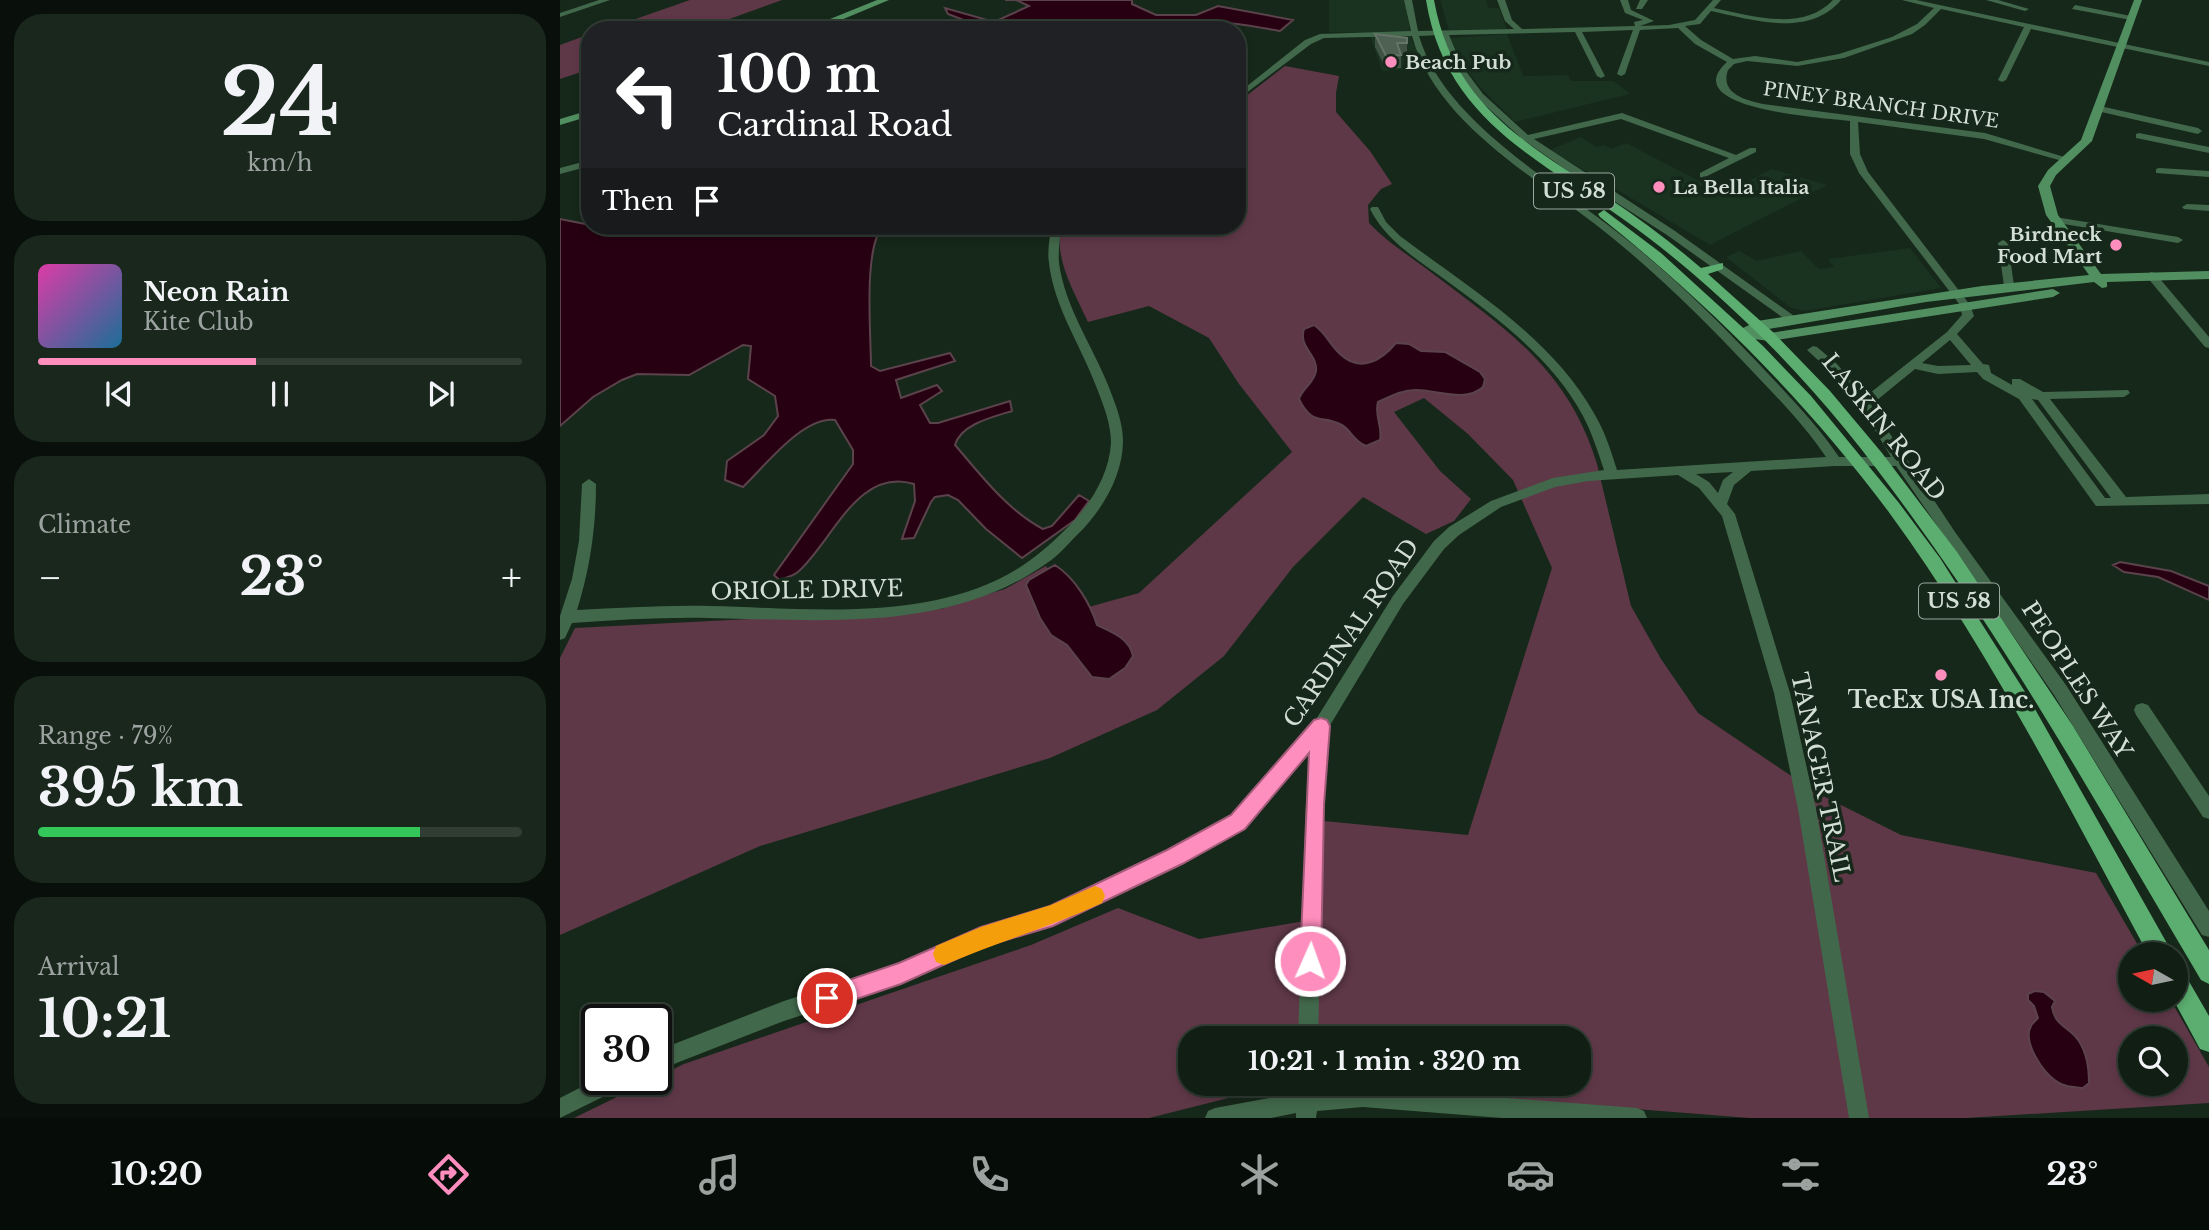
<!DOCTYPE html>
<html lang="en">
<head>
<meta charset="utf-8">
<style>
  :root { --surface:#101e14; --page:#19271d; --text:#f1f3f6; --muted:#9ca2a0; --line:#303c34; --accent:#fe8ebd }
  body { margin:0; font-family:"Libre Baskerville",serif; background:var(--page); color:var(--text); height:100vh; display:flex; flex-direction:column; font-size:26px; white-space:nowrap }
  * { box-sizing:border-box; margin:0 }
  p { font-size:23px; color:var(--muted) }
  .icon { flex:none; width:38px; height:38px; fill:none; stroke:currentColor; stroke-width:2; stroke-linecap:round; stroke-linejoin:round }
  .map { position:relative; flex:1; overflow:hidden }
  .side { display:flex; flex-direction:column; gap:14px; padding:14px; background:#09100b; width:560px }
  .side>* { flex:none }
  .hud { position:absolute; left:21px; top:21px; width:665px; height:214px; border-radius:28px; box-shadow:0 4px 10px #0003,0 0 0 2px var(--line); background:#202124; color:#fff; overflow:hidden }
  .needle { width:46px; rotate:279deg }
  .controls { position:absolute; left:1558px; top:942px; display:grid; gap:14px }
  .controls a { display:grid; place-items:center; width:70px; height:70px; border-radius:50%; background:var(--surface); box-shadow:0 4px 10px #0003,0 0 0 2px var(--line); font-size:35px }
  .speed { position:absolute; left:21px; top:1004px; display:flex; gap:14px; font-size:35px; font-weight:700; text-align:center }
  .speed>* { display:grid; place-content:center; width:91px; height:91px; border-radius:50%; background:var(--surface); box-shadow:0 4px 10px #0003,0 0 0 2px var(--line); line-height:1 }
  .speed .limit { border:4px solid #111; border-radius:10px; background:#fff; color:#111 }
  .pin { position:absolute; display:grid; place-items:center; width:60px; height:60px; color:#fff; margin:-30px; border:4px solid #fff; border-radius:50%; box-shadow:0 2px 7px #0007 }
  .me { position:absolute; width:77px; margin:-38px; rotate:2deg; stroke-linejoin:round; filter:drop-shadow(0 0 5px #0008) }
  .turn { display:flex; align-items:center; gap:24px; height:147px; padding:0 21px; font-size:32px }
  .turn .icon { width:91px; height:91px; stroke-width:2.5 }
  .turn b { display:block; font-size:49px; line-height:60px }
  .then { display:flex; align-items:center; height:66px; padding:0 21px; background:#0003; gap:14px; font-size:26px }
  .big { font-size:52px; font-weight:700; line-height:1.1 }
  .side .widget { flex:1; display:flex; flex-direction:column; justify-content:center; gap:10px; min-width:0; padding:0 24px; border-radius:28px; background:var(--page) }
  .side .dial { align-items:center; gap:0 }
  .dial b { font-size:91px; line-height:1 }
  .song { display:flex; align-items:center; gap:21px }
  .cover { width:84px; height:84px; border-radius:10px; background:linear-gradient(135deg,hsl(320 70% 55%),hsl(200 70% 35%)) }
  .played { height:7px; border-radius:4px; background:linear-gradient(90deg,var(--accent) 45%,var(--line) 45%) }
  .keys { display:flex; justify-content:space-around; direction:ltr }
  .heat { display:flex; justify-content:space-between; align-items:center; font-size:38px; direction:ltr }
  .charge { height:10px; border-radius:5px; background:linear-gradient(90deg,#34c759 79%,var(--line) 0) }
  .trip { position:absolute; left:618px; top:1026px; width:413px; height:70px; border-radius:28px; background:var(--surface); box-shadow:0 4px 10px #0003,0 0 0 2px var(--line); font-weight:700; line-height:70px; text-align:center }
  .tabs { display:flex; height:112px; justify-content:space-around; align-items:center; background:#060c08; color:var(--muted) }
  .tabs .icon { width:49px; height:49px }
  .tabs .current { color:var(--accent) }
  .tabs b { font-size:32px; color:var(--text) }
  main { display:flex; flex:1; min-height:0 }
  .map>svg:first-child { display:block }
  .built { fill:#1a3220 }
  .green { fill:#5f3848; fill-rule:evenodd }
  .water { fill:#270011; stroke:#5b434c; stroke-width:2 }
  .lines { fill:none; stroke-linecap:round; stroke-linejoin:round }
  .street { fill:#42684b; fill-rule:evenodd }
  .secondary { fill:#518f60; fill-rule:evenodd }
  .primary { fill:#5bad70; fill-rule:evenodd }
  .wall { fill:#3f5243 }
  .building { fill:#4f6153; stroke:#647467; stroke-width:2 }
  .route { fill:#fe8ebd; stroke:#a55c7b; stroke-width:2 }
  .slow { fill:#f59e0b }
  .poi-dot { fill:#fe8ebd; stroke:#16281a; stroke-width:2.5 }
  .labels { text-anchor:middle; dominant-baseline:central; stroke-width:7; stroke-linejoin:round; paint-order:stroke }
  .far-poi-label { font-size:19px; font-weight:bold; fill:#d3ded5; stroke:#16281a; text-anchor:start }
  .far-street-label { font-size:19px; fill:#d3ded5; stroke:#16281a }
  .shield { fill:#16281a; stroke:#9aa79d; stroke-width:2 }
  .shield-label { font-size:21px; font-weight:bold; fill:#d3ded5 }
  .street-label { font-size:23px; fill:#d3ded5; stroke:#16281a }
  .poi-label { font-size:23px; font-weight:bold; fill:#d3ded5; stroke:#16281a }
</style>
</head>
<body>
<main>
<section class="side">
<div class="widget dial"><b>24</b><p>km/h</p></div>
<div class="widget">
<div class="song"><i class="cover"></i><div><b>Neon Rain</b><p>Kite Club</p></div></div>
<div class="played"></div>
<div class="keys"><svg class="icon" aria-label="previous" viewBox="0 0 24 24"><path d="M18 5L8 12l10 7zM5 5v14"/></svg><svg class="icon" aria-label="pause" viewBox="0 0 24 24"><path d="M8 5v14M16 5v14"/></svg><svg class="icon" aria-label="next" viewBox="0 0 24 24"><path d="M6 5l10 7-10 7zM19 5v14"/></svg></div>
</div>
<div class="widget"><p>Climate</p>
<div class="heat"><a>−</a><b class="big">23°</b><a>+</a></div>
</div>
<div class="widget"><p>Range · 79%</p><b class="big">395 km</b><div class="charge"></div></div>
<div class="widget"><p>Arrival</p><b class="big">10:21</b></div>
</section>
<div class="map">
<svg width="1649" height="1118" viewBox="0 0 1649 1118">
  <rect width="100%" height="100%" fill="#16281a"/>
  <!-- built -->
  <path class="built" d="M 769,0 L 845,0 L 851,38 L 865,68 L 822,71 L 809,33 L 769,32 Z
    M 880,0 L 926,0 L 929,8 L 939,8 L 947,30 L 889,30 Z
    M 947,34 L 963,76 L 1008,75 L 1011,81 L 1054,81 L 1070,94 L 955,122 L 920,87 L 901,62 L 890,38 Z
    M 1021,137 L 1036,147 L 1044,145 L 1052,149 L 1066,143 L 1145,184 L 1138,188 L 1154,198 L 1212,169 L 1267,185 L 1150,245 L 990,150 Z
    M 1350,248 L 1381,288 L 1245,311 L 1231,308 L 1166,257 L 1179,251 L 1197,261 L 1241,251 L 1259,269 L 1274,267 L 1268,259 Z"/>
  <!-- green -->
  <path class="green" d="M 130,0 L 222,0 L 139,30 L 44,30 Z
    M 30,34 L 30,69 L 0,79 L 0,45 Z
    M 725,66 L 779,76 L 776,93 L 776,112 L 810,151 L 832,184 L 821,189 L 808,205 L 809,223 C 825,240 845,253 864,267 C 941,326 1007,365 1037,464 L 1071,606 L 1101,659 L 1138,713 L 1255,792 L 1341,835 L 1536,873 L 1583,954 L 1570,954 L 1570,999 L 1610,999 L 1649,1067 L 1649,1103 L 1406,1118 L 1190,1118 L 809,1088 L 712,1087 L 589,1118 L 14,1118 L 124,1064 L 471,945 L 558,908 L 639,939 L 762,918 L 764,821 L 908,835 L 992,568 L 953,480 L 908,434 L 864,398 L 834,412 L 880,471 L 911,499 L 894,521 L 866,534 L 803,497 L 733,567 L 664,656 L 597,710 L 490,758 L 200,846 L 0,935 L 0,658 L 15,628 L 381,609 L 445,589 L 486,566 L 518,610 L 579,593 L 732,452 L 679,384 L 649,338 L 589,306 L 528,322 C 514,291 494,260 501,226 L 677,226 L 677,103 ZM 630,1038 L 1018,1038 L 1018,1083 L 630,1083 ZM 1570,1038 L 1615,1038 L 1615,1083 L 1570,1083 Z"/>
  <!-- water -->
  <path class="water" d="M 445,0 L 572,0 L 572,4 L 596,15 L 636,15 L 658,6 L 733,20 L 720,31 C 700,28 645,14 630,30 L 415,30 L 414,24 L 388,14 L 385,8 L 434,22 L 469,6 L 456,0 Z
    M 0,219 L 40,227 L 323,226 C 303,248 311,334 311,366 L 320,371 L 390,353 L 395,361 L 336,380 L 341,398 L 377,385 L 382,391 L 360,405 L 370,423 L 378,423 L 450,401 L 452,411 C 433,417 401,424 395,445 C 421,475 447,510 483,529 L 492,526 L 519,495 L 529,501 L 515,520 L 462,558 L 426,529 L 398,500 L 388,495 L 375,497 L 371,502 L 354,538 L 342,539 L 355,501 L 354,484 C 298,467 273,540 239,571 C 234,576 225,578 219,580 L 214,575 L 293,464 L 293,450 L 275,420 C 243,416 205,466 183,487 L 165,480 L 167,461 L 204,435 L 218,416 L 215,396 L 188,379 L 191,346 L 183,345 L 129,375 L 77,374 L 62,380 L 33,397 L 0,426 Z
    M 754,325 C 765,332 770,345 780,354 C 800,373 821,361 836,343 L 849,344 L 861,351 L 885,352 L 920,372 L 925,379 L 923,387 C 905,403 878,390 856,390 C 842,390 831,396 818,402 C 814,415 823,427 820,440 L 806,446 C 792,440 791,429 780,424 C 762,415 752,426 739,399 C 742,389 755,382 756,371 C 758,355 738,347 744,329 Z
    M 1560,562 L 1611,571 L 1649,586 L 1649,600 L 1598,577 L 1564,572 L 1553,565 Z
    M 495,565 C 515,578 530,603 537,625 C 552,632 569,638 573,656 L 565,668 L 549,679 L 532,677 L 507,645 L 491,635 L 480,618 L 466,585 L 469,580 Z
    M 1475,991 L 1484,992 L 1495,1001 L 1492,1007 C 1495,1024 1504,1025 1515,1036 C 1526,1048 1529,1068 1529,1083 L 1523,1088 C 1513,1087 1504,1087 1496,1081 C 1483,1072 1462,1042 1471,1026 C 1472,1023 1476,1021 1478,1018 L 1474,1006 L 1468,1000 L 1468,994 Z"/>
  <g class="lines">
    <!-- street -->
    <path class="street" d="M 39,0 L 50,0 L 0,17 L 0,13 Z
      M 844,0 L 852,0 L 858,31 L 954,29 L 945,21 L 937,0 L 945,0 L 952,20 L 962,29 L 1075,26 L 1074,22 L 1083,20 L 1065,13 L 1060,0 L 1068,0 L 1071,10 L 1094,21 L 1080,26 L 1109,25 L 1135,20 L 1153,0 L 1161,0 L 1154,8 C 1192,16 1243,32 1273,0 L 1281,0 C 1249,38 1193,20 1151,11 L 1140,24 L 1125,26 L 1141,40 L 1173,59 L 1195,56 L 1237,62 L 1279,54 L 1332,37 L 1357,24 L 1374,8 L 1342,0 L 1356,0 L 1649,62 L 1649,66 L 1471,29 L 1446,80 L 1442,82 L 1438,80 L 1464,27 L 1381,9 L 1365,25 L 1352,34 L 1284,58 L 1237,66 L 1187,61 L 1174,64 L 1168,70 C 1160,93 1184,100 1203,104 L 1425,133 L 1511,159 L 1506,162 L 1424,139 L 1298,122 L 1300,154 L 1308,172 L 1410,305 L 1414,316 L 1397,334 L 1423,364 L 1429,365 L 1431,373 L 1452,385 L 1452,379 L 1460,379 L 1483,392 L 1568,390 L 1570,393 L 1564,397 L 1490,399 L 1566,497 L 1649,494 L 1649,504 L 1536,506 L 1459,399 L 1423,379 L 1417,372 L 1378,374 L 1355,369 L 1311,405 L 1395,532 L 1506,685 L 1649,911 L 1649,937 L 1642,935 L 1494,695 L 1336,466 L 1275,466 L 1191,471 L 1174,485 L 1167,504 L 1175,514 L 1230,693 L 1256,809 L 1309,1118 L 1289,1118 L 1238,809 L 1214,693 L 1162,516 L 1139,488 L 1118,475 L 1028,481 L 995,487 L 941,507 L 899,535 L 884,549 L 843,604 L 769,727 L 764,804 L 758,1038 L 738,1038 L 746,804 L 751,749 L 684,828 L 599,875 L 493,924 L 423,946 L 341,983 L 224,1021 L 96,1071 L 96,1051 L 224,1001 L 339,964 L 421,928 L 491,906 L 587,863 L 672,816 L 755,721 L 833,596 L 874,541 L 889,527 L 931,501 L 993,478 L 1044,470 C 1038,452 1032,433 1023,416 C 994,361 940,320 891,284 C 862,262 827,243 810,209 L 812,207 L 818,207 L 826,222 L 840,236 C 909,288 992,337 1035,415 C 1045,432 1051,451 1057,470 L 1266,457 C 1245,426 1219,399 1193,372 C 1150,326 1104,280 1055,240 C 987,183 877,128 852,36 L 764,38 L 751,44 L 677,100 L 677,94 L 745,40 L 760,34 L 851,31 ZM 1118,28 L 1135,44 L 1167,62 C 1114,110 1269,118 1290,121 L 1290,154 L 1299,173 L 1400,305 L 1402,315 L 1387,332 L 1305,397 L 1277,364 L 1257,347 L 1253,346 L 1247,350 L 1269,370 L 1307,417 L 1331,457 L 1279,457 C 1256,423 1227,394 1199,364 C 1160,323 1120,283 1076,247 C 1008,189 885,126 859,36 L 881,35 L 894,67 L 917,98 L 960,137 L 959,141 L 965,141 L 1012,174 L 1107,235 L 1229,322 L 1237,322 L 1237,318 L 1115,231 L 974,139 L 1061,119 L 1169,158 L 1140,173 L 1140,177 L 1143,178 L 1196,152 L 1196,148 L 1190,148 L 1176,155 L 1062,113 L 968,135 L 923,94 L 902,66 L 889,35 L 1015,32 L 1037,76 L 1041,78 L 1045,76 L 1022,32 L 1073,30 L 1057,74 L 1061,76 L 1065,74 L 1080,30 ZM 1390,340 L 1411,365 L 1378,366 L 1362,363 ZM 1472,399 L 1478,400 L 1551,498 L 1545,498 ZM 1173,472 L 1163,480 L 1158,493 L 1149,482 L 1136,474 Z
      M 1080,0 L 1088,0 L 1082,9 L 1076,9 Z
      M 1426,0 L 1438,0 L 1469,9 L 1465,11 Z
      M 1515,5 L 1571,16 L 1575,18 L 1571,20 L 1512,9 Z
      M 1540,106 L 1638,128 L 1642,131 L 1638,134 L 1537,111 L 1537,107 Z
      M 1579,133 L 1649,147 L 1649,153 L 1576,138 L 1576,134 Z
      M 30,160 L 30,166 L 0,174 L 0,168 Z
      M 1599,168 L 1649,171 L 1649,177 L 1596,173 L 1596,169 Z
      M 1627,204 L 1649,205 L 1649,211 L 1624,209 L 1622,207 Z
      M 1495,217 L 1618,237 L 1623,240 L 1618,243 L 1492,222 L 1492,218 Z
      M 491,226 L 501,226 C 500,238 498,251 499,263 C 505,307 532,345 548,385 C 555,403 563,422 563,441 C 563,475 542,511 518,534 C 508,544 498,556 487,563 C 388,633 264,620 149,618 C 104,617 58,620 12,623 L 5,638 L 0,640 L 0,616 L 12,579 L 19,541 L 22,484 L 29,479 L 36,484 C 36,527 30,569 17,610 C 61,608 105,605 149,606 C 243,608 349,621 437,580 C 463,568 485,550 505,530 C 529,507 549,476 551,443 C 551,423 543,404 536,386 C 521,346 494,307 489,263 C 487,251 490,238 491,226 Z
      M 1443,240 L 1448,243 L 1454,286 L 1449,289 L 1444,286 L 1438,243 Z
      M 1591,272 L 1595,273 L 1649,337 L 1649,348 L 1645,347 L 1587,277 L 1586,275 Z
      M 1582,703 L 1588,705 L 1649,796 L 1649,819 L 1643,817 L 1576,715 L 1574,710 L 1576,705 Z
      M 37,1079 L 66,1080 L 63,1087 L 0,1118 L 0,1098 Z
      M 737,1083 L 757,1083 L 757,1090 L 803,1087 L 1077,1108 L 1084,1111 L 1087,1118 L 942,1118 L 803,1107 L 757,1111 L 756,1118 L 736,1118 L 736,1113 L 711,1118 L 645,1118 L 648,1111 L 655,1108 L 736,1093 Z"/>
    <!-- secondary -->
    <path class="secondary" d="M 317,0 L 329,0 L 257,30 L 243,30 Z
      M 1574,0 L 1582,0 L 1532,141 L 1496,175 L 1490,186 L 1498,215 L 1541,274 L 1649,271 L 1649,279 L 1547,282 L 1547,287 L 1542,288 L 1534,282 L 1366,302 L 1197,331 L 1210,333 L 1493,289 L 1500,293 L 1493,297 L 1210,341 L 1177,337 L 1177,331 L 1197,321 L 1422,286 L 1529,275 L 1486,215 L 1478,186 L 1488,170 L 1521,140 Z
      M 30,110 L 30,116 L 0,125 L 0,119 Z"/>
    <!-- primary -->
    <path class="primary" d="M 866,0 L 874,0 C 893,105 965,142 1047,197 C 1080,219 1111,242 1141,268 L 1163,263 L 1163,269 L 1148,274 L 1214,333 L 1270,391 L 1322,453 L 1397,552 L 1513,726 L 1649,950 L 1649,984 L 1641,980 C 1550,827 1463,670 1358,525 C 1306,452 1250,382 1185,321 C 1146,284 1107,250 1063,219 C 975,157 885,118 866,0 Z
      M 1044,210 L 1101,253 L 1203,346 L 1251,396 L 1339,503 L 1380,558 L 1467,695 L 1613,954 L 1588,954 C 1507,804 1429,649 1328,511 C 1245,400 1148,303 1040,217 L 1038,214 Z
      M 1615,967 L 1623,971 L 1649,1016 L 1649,1052 L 1640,1049 L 1613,999 L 1615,999 Z"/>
  </g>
  <!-- wall -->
  <path class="wall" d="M 815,34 L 847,38 L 847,55 L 841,56 L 841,68 L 826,69 L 815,47 Z"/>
  <!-- building -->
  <path class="building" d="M 815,34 L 847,38 L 847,43 L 837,43 L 841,55 L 826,56 Z"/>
  <!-- route -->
  <path class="route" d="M 761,718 L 767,720 L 770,726 L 764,804 L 761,961 L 758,968 L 750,972 L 743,968 L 740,961 L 749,753 L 685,829 L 622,864 L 493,926 L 423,947 L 341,984 L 267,1009 L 259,1005 L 256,998 L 259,990 L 339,963 L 421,927 L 490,906 L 607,850 L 671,815 L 754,720 Z"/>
  <!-- slow -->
  <path class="slow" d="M 535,886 L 542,889 L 545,896 L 542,903 C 490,927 436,943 384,965 L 376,962 L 373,954 L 376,946 L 421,927 L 491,905 Z"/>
  <!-- markers -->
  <g class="poi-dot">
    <circle cx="831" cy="62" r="7"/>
    <circle cx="1099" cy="187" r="7"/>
    <circle cx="1556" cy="245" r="7"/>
    <circle cx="1381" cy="675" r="7"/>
  </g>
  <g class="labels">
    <!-- far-poi labels -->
    <g class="far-poi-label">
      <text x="845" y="62">Beach Pub</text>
      <text x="1113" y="187">La Bella Italia</text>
      <text x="1542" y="234" text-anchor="end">Birdneck<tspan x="1542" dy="22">Food Mart</tspan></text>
    </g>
    <!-- far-street labels -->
    <g class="far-street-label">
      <text transform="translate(1321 105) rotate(8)">PINEY BRANCH DRIVE</text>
    </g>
    <!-- shield labels -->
    <g class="shield">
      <rect x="974" y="173.5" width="80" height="35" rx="5"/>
      <rect x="1359" y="583.5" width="80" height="35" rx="5"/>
    </g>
    <g class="shield-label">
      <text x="1014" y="191">US 58</text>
      <text x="1399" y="601">US 58</text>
    </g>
    <!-- street labels -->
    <g class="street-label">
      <text transform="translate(1324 427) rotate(51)">LASKIN ROAD</text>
      <text transform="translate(247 590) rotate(-1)">ORIOLE DRIVE</text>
      <text transform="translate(791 633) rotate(-56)">CARDINAL ROAD</text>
      <text transform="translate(1517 680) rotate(57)">PEOPLES WAY</text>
      <text transform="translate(1261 777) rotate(78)">TANAGER TRAIL</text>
    </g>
    <!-- poi labels -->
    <g class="poi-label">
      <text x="1381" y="700">TecEx USA Inc.</text>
    </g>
  </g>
</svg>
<div class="controls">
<a><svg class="needle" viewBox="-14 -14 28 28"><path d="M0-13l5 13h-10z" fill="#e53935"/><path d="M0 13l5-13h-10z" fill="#9ca2a0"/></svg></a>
<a><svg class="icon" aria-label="search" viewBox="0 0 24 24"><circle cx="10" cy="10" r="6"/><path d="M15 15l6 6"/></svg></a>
</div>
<div class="speed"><div class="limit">30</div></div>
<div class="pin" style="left:267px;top:998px;background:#d93025"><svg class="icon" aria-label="arrive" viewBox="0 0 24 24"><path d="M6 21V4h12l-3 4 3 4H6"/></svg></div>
<svg class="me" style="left:750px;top:961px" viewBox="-20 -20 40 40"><circle r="17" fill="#fe8ebd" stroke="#fff" stroke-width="3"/><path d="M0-11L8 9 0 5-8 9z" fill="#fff"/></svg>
<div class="trip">10:21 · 1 min · 320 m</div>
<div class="hud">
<div class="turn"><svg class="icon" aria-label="left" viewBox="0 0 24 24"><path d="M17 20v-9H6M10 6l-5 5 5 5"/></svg><div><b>100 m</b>Cardinal Road</div></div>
<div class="then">Then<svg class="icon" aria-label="arrive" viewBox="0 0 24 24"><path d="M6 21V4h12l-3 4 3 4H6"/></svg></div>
</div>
</div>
</main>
<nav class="tabs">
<b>10:20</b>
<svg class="icon current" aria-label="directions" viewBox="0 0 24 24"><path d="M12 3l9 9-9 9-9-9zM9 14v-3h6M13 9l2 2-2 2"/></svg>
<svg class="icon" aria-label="music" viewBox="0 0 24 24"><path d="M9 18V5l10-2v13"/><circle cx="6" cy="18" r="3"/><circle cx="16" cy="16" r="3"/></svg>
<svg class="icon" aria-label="phone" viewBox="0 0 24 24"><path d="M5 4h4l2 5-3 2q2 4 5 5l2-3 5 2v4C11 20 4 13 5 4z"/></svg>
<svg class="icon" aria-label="climate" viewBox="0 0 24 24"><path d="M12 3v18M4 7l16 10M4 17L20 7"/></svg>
<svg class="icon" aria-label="car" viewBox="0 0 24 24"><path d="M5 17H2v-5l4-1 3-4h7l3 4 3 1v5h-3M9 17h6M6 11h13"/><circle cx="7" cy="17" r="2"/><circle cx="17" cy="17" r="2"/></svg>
<svg class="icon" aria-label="filters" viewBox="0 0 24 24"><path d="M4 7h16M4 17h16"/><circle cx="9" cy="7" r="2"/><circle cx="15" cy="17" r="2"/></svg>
<b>23°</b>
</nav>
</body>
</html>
